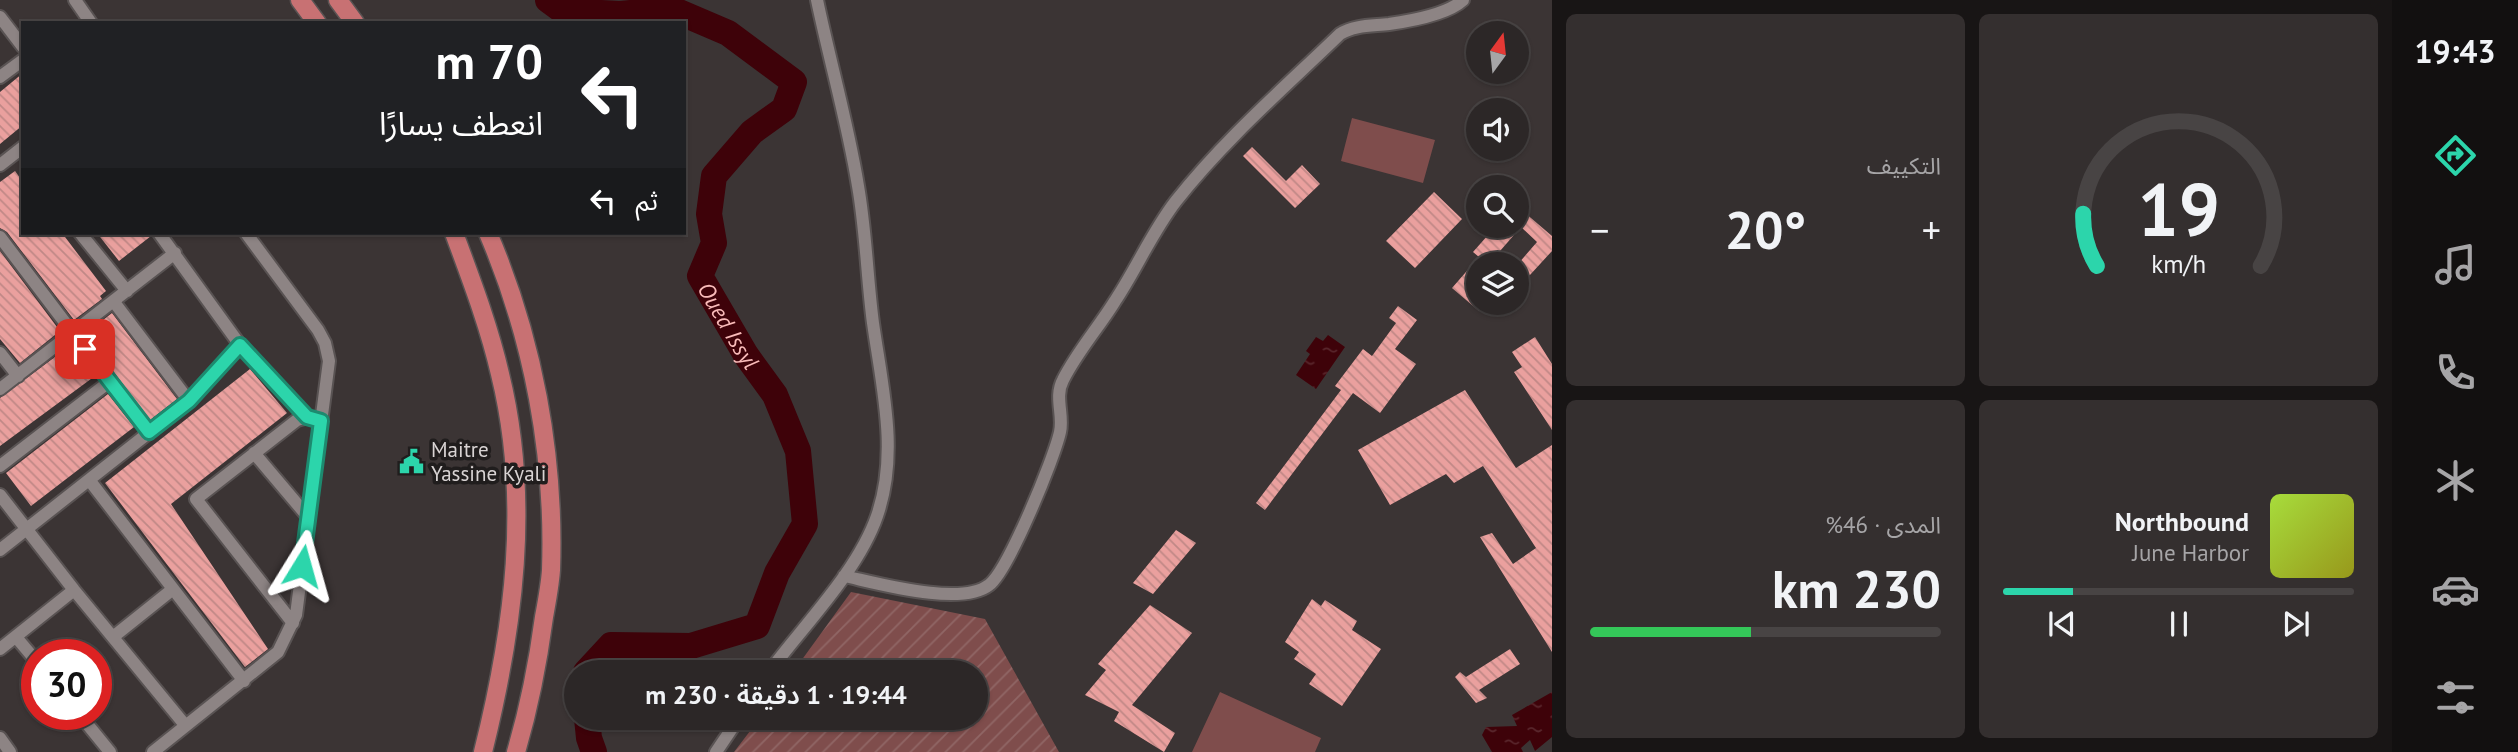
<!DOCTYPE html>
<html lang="ar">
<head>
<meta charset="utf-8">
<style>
  :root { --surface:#2c2727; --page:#342f2f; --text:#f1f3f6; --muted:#a6a5a7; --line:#484444; --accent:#2cd5ab }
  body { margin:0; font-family:"PT Sans","Noto Sans Arabic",sans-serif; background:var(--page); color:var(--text); direction:rtl; height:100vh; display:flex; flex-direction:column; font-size:26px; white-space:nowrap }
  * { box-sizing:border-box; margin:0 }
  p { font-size:23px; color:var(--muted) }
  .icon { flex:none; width:38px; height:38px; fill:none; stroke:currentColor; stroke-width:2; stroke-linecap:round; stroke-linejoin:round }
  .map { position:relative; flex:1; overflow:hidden; direction:ltr }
  .panel { display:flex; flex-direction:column; gap:14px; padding:14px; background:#181515; width:840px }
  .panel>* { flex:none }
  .top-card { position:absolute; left:21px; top:21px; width:665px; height:214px; border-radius:0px; box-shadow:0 2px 5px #0004,0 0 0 2px var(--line); direction:rtl; background:#202124; color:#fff; overflow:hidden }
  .needle { width:46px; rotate:15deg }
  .controls { position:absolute; left:1466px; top:21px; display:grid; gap:14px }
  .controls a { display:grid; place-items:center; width:63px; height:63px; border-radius:50%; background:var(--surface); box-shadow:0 2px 5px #0004,0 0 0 2px var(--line); font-size:35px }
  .speed { position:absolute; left:21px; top:639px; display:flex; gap:14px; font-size:35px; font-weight:700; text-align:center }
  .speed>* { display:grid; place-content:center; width:91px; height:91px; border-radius:50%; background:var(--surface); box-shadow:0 2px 5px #0004,0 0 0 2px var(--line); line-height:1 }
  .speed .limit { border:10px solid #d22; background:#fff; color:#111 }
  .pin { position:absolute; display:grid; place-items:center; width:60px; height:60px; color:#fff; margin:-30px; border-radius:14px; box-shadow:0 4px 10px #0006 }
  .me { position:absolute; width:77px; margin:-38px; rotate:8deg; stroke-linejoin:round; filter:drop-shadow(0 0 5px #0008) }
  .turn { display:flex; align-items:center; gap:24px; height:147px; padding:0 28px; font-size:32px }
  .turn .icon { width:91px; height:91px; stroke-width:2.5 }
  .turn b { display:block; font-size:49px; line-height:60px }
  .then { display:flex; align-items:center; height:66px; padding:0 28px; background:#0003; gap:14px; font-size:26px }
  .big { font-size:52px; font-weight:600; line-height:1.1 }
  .panel .tile { flex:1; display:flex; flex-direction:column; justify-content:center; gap:10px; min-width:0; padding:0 24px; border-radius:10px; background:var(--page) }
  .panel .dial { align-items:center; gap:0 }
  .dial svg { height:182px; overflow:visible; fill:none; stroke:var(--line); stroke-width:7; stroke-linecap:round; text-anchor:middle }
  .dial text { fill:var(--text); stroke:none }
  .song { display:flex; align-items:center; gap:21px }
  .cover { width:84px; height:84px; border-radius:10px; background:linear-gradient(135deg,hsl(80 70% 55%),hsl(60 70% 35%)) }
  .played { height:7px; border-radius:4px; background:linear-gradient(90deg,var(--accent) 20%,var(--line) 20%) }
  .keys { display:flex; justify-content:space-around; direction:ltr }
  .heat { display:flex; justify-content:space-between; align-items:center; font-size:38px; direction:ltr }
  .charge { height:10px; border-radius:5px; background:linear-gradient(90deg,#34c759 46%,var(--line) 0) }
  .panel .tiles { flex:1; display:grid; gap:14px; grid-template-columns:repeat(2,1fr) }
  .trip { position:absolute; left:564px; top:660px; width:424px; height:70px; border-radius:35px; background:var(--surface); box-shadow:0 2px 5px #0004,0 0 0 2px var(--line); font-weight:600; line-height:70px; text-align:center; direction:rtl }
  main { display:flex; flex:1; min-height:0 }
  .menu { display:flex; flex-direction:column; width:126px; justify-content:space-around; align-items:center; background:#121010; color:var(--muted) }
  .menu .icon { width:49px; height:49px }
  .menu .selected { color:var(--accent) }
  .menu b { font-size:32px; color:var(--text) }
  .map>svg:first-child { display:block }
  .garden { fill:url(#garden-furrows) }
  .pitch { fill:#7f4d4c }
  .water { fill:url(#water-ripples) }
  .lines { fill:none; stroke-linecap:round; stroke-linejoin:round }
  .river { stroke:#3e0209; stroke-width:26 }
  .building { fill:url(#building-back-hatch) }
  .minor-casing { stroke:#595353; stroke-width:16 }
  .major-casing { stroke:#595353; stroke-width:21 }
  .minor { stroke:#8d8484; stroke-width:12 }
  .major { stroke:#c87173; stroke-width:18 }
  .route-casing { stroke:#1d8a6f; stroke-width:18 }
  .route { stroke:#2cd5ab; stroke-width:12 }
  .labels { text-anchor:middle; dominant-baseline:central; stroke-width:7; stroke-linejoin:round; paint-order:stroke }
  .poi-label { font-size:21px; fill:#d8d3d3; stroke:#201d1d; text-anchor:start }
  .water-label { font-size:23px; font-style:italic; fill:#f9bbb9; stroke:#201d1d }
</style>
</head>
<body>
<main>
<nav class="menu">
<b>19:43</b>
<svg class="icon selected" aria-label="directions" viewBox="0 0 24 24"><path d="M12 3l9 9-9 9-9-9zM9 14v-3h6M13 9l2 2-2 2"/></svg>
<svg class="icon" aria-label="music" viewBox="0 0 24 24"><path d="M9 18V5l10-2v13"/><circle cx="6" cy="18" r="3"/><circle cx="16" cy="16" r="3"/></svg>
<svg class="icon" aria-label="phone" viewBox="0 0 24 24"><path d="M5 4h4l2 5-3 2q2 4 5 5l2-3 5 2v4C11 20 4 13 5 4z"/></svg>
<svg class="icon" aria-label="climate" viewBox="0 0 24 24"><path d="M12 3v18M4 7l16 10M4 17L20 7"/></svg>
<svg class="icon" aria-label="car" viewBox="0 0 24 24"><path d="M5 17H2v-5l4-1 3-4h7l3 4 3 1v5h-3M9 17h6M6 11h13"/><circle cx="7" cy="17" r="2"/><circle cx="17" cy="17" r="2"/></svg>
<svg class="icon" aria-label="filters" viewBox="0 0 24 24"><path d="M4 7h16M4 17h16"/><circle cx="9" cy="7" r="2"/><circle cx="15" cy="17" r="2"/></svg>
</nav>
<section class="panel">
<div class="tiles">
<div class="tile dial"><svg viewBox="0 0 100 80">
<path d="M14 69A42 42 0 1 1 86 69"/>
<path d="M14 69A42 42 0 0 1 8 46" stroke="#2cd5ab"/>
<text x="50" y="56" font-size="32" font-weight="700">19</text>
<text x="50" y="72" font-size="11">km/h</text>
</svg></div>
<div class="tile"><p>التكييف</p>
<div class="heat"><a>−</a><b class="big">20°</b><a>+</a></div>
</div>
<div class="tile">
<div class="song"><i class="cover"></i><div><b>Northbound</b><p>June Harbor</p></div></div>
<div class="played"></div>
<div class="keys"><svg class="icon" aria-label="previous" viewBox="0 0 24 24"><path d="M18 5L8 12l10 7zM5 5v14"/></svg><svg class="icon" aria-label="pause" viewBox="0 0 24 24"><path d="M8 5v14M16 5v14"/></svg><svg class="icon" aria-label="next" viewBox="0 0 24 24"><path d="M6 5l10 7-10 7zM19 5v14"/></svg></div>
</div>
<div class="tile"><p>المدى · 46%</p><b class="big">230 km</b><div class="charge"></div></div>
</div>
</section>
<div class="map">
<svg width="1552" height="752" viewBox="0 0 1552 752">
  <defs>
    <pattern id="garden-furrows" width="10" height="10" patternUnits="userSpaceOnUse" patternTransform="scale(1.75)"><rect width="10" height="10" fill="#7f4d4c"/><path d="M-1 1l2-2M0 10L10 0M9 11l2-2" fill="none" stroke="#906665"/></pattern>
    <pattern id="water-ripples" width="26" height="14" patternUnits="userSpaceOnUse" patternTransform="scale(1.75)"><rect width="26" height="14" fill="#3e0209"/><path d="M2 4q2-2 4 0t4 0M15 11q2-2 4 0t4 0" fill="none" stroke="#59262c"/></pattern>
    <pattern id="building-back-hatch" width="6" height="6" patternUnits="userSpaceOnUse" patternTransform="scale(1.75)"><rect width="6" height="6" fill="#eaa09e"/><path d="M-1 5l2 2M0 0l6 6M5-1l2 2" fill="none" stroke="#c08886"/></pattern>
  </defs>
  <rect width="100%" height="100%" fill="#3b3434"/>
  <!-- garden -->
  <path class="garden" d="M 851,592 L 985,619 L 1059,752 L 734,752 L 760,718 L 975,718 L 975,672 L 793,672 Z"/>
  <!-- pitch -->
  <path class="pitch" d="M 1352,118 L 1435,140 L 1423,183 L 1341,161 Z
    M 1220,692 L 1321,738 L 1315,752 L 1192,752 Z"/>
  <!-- water -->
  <path class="water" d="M 1328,335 L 1345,347 L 1316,389 L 1296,375 L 1310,354 L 1306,351 L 1316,337 L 1323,341 Z
    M 1552,692 L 1552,737 L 1535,751 L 1530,740 L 1521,748 L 1523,752 L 1492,752 L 1482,735 L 1486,727 L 1517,726 L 1512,715 Z"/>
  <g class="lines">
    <!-- river -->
    <g class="river">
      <path id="s1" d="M 548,0 L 563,11 L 620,14 L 672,9 L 728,33 L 794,82 L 784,109 L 752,132 L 714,176 L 709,214 L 714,243 L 700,276 L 746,355 L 775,395 L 798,451 L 805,524 L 777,573 L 757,626 L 691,646 L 611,645 L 586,672"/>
      <path d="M 587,718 L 589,738 L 594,752"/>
    </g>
  </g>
  <!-- building -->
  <path class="building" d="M 23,73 L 23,125 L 0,144 L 0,92 Z
    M 1252,147 L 1286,181 L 1302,165 L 1320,184 L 1295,208 L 1243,156 Z
    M 15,171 L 23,182 L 23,233 L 62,233 L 106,291 L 100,296 L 102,299 L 74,320 L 7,232 L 0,228 L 0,182 Z
    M 1434,192 L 1462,219 L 1415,268 L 1386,241 Z
    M 1517,206 L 1552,236 L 1552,251 L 1517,289 L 1517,265 L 1537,242 L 1521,227 L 1500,251 L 1516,264 L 1479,264 L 1479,311 L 1452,288 L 1479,257 L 1473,252 L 1496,226 L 1519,226 L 1517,224 Z
    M 97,233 L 150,233 L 151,236 L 119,261 Z
    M 0,251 L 60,331 L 20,363 L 0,339 Z
    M 1398,306 L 1417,320 L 1395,349 L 1416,364 L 1380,413 L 1353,393 L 1265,510 L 1256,503 L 1341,390 L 1335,386 L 1363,349 L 1372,356 L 1396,323 L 1389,318 Z
    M 112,313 L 177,399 L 150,420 L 85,334 Z
    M 1535,337 L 1552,364 L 1552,430 L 1514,372 L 1522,367 L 1512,352 Z
    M 71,345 L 95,376 L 0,446 L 0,398 Z
    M 250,369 L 287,413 L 171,504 L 268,649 L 245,667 L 105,483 Z
    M 1465,390 L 1516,468 L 1552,445 L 1552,652 L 1480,537 L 1492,533 L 1513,564 L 1536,548 L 1483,466 L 1454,483 L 1446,474 L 1390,505 L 1358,450 Z
    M 108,394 L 134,427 L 31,506 L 6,473 Z
    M 1176,530 L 1196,543 L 1153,594 L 1133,583 Z
    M 1312,599 L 1321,606 L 1325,600 L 1357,621 L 1352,630 L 1381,649 L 1342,706 L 1309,684 L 1316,674 L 1294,659 L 1299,652 L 1285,642 Z
    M 1150,605 L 1192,633 L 1132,705 L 1175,733 L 1164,752 L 1114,721 L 1119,712 L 1085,695 L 1106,670 L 1098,664 Z
    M 1510,649 L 1520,664 L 1479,690 L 1487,698 L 1476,703 L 1455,677 L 1460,672 L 1466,677 Z"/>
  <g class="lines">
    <defs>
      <path id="minor" d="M 75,0 L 91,23
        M 0,17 L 23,47
        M 0,77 L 23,60
        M 0,165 L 23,147
        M 80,233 L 127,291
        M 0,237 L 149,433
        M 114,302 L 189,401
        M 240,345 L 307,417
        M 0,353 L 18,376
        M 0,389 L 175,253
        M 254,453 L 309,518
        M 0,466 L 109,382
        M 90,481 L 244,681
        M 0,495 L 74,590 L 185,725
        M 0,550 L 189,401 L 240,345 L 159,233
        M 844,576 C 877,583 961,607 989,585 C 1008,571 1054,459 1060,432 C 1064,415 1054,397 1063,380 C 1077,352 1099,327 1115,301 C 1137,268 1152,232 1176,201 C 1224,140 1284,88 1340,34 C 1354,25 1372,26 1389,24 C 1410,21 1448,14 1463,0
        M 293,623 L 196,499 L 297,420 L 307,417 L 321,421
        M 16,637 L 37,662
        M 113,637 L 173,589
        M 0,649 L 74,590
        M 769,672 C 804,625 858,571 877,516 C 899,453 882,387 873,323 C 867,278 866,231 858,186 C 848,124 830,62 817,0
        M 79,714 L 110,752
        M 0,738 L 10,752
        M 153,752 L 278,652 L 296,615 L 329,361 L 325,343 L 318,330 L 246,233
        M 716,752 L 739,718"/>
      <path id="major" d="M 300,0 L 317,23
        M 338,0 L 355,23
        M 454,233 C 471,279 489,326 500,374 C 531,500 514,628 483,752
        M 488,233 C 533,338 555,455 551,570 C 550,585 547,601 544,617 C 538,662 529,708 516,752"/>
    </defs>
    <!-- minor casing -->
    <use href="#minor" class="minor-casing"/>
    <!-- major casing -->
    <use href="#major" class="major-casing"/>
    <!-- minor -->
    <use href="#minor" class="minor"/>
    <!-- major -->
    <use href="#major" class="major"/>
  </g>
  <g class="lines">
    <defs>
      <path id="route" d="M 85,349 L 149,432 L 189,401 L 240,345 L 307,417 L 321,421 L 302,566"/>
    </defs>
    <!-- route casing -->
    <use href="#route" class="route-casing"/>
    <!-- route -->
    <use href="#route" class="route"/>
  </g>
  <!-- icons -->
  <defs>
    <symbol id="civic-bare" viewBox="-9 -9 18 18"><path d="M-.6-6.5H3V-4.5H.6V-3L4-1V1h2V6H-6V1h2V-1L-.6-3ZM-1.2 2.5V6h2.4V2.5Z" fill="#2cd5ab" stroke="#201d1d" stroke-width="2.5" paint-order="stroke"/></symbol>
  </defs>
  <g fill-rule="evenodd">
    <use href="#civic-bare" x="394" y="444" width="35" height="35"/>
  </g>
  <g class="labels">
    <!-- poi labels -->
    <g class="poi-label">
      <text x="431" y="449">Maitre<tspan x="431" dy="24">Yassine Kyali</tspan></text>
    </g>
    <!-- water labels -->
    <g class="water-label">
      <text stroke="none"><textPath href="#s1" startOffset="558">Oued Issyl</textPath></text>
    </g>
  </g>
</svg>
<div class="controls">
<a><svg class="needle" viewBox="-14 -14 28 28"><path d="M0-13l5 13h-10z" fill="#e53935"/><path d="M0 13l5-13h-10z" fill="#a6a5a7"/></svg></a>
<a><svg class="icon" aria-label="sound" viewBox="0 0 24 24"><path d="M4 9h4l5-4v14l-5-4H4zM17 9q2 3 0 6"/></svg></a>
<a><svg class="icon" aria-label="search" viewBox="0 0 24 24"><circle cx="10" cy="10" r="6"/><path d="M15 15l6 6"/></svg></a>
<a><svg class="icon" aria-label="layers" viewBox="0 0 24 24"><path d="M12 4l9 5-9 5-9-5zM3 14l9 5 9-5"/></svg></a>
</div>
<div class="speed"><div class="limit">30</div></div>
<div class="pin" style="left:85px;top:349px;background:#d93025"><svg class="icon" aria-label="arrive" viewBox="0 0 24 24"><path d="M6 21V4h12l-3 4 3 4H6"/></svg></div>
<svg class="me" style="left:302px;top:566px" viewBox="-20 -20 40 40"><path d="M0-17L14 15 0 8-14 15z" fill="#2cd5ab" stroke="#fff" stroke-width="4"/></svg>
<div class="trip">19:44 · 1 دقيقة · 230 m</div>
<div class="top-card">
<div class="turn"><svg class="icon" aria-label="left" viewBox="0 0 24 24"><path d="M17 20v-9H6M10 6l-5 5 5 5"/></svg><div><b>70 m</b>انعطف يسارًا</div></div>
<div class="then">ثم<svg class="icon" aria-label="left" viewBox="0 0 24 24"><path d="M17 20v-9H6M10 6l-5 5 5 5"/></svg></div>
</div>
</div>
</main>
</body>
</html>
